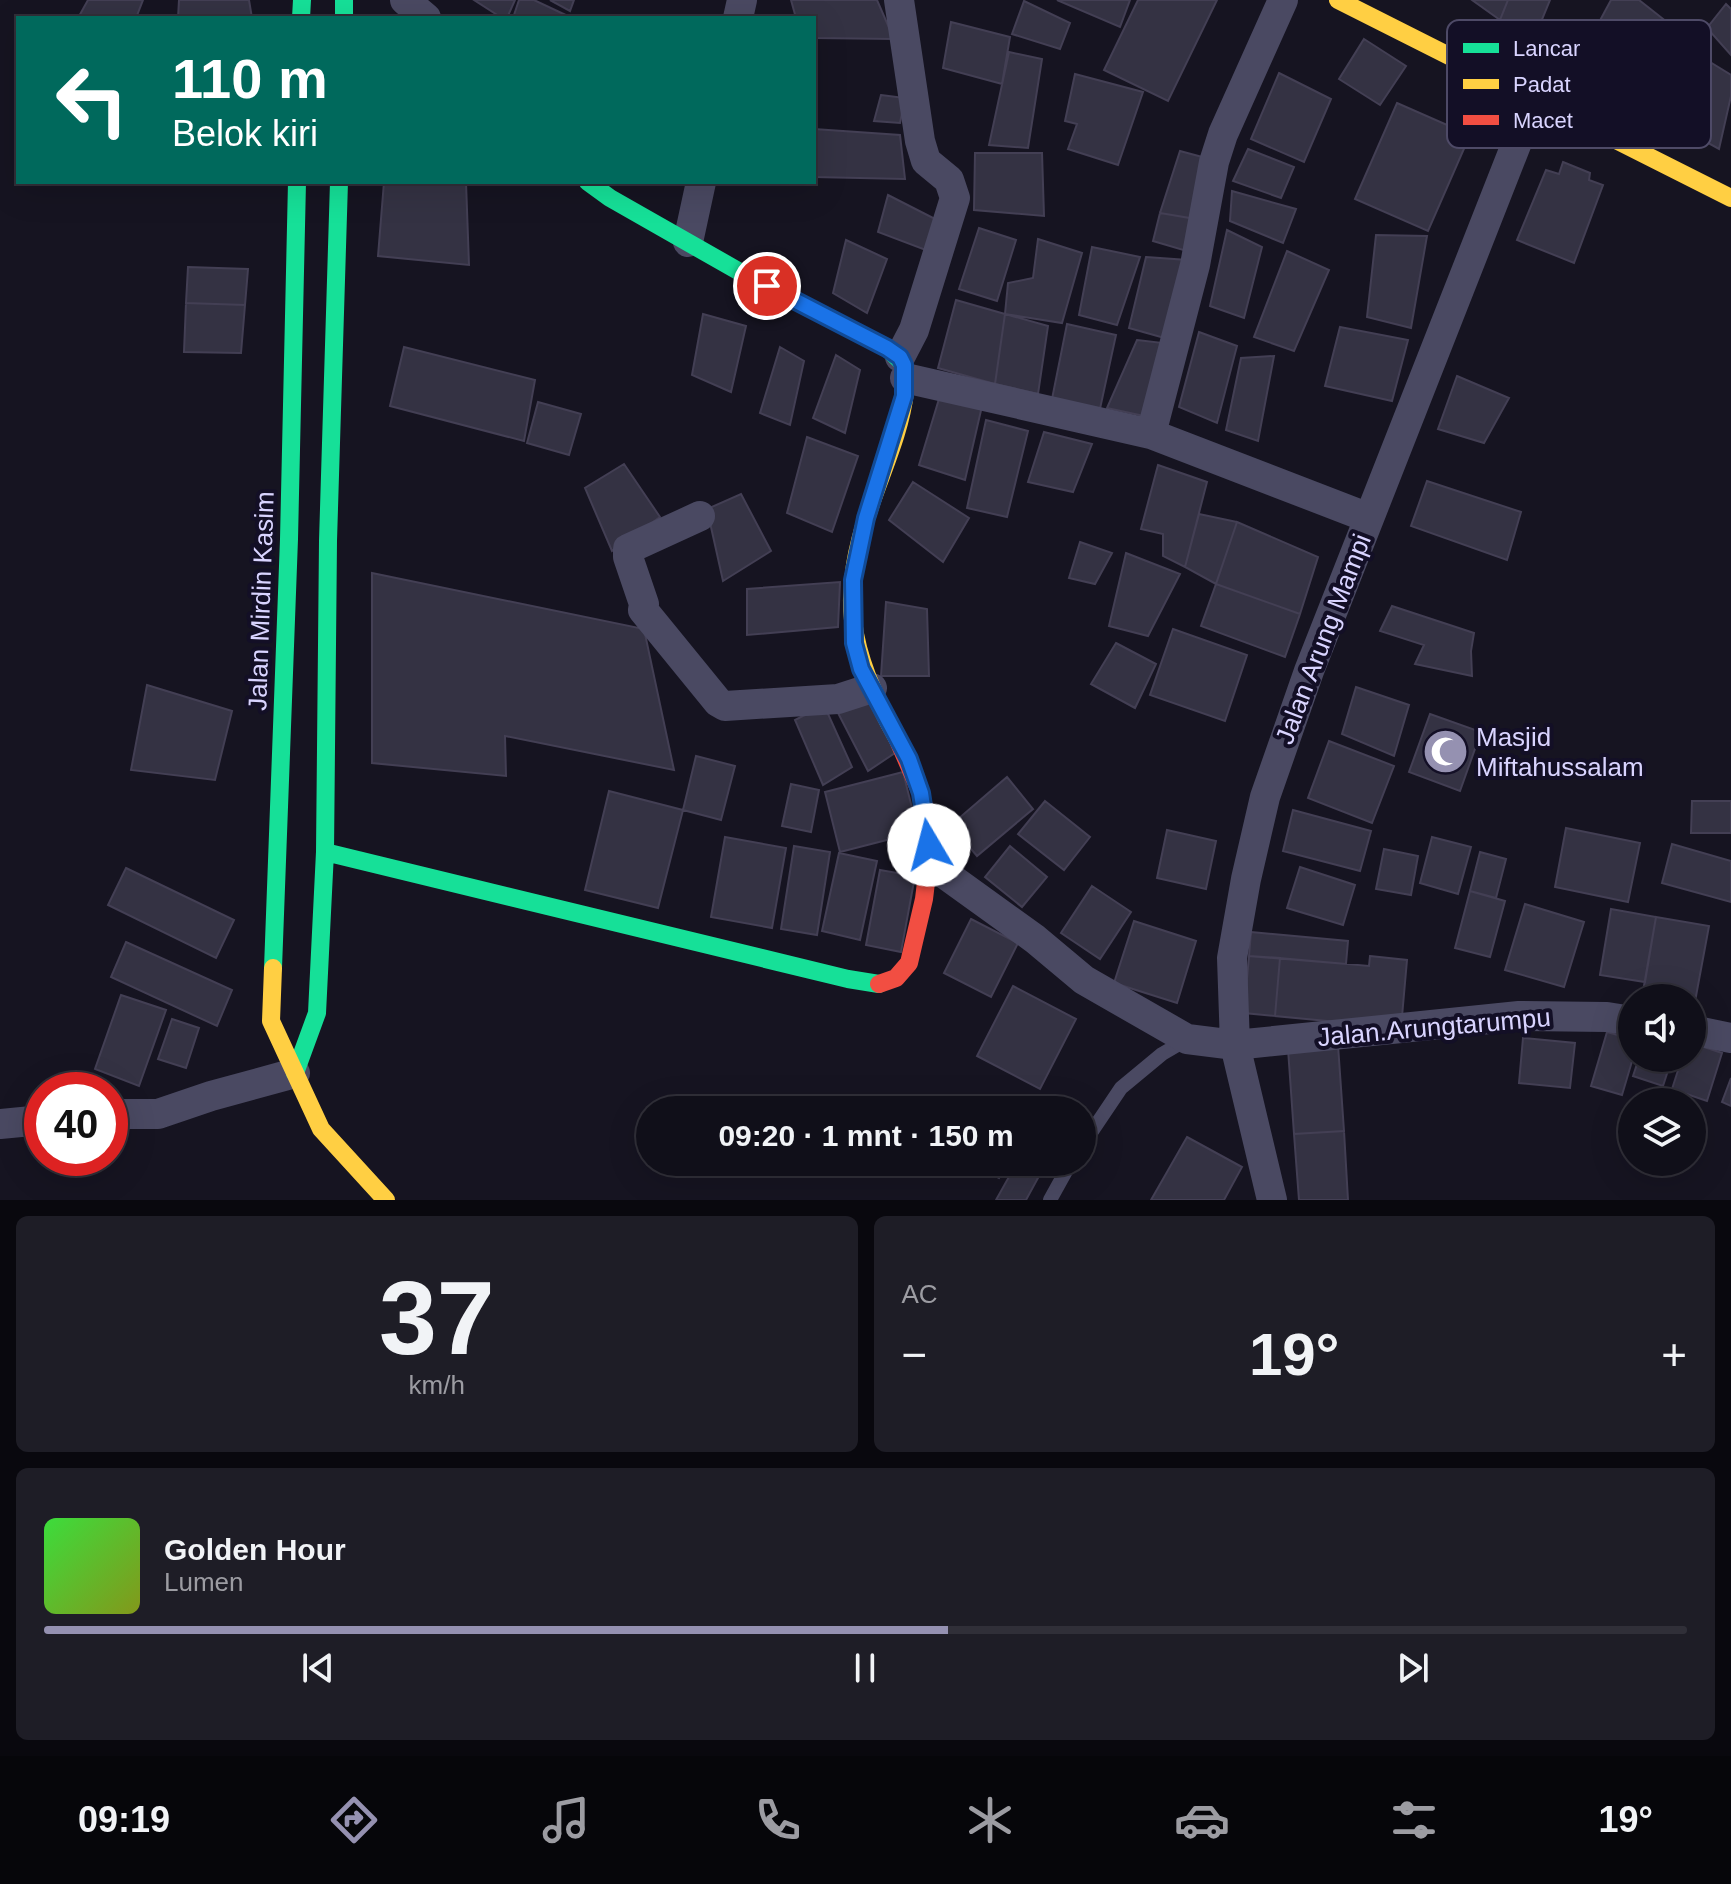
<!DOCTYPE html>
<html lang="id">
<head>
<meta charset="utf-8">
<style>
  :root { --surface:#100f19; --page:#1e1d26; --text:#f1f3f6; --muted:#9c9ca2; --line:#302f38; --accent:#9591b1 }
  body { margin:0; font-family:Arial,sans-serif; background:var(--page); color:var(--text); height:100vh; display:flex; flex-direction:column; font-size:30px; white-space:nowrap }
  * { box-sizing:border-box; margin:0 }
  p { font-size:26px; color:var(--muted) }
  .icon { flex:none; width:44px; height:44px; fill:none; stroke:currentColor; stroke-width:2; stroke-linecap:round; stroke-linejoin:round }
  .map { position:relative; height:1200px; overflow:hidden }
  .details { display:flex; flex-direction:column; gap:16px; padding:16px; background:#09080e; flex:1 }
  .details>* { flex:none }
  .hud { position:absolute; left:16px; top:16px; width:800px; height:168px; border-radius:0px; box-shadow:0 8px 32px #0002,0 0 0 2px var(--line); background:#00695c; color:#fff; overflow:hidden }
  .buttons { position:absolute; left:1618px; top:984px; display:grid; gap:16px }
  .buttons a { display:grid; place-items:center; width:88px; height:88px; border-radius:50%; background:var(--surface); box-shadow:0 8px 32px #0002,0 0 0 2px var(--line); font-size:40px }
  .speed { position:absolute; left:24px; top:1072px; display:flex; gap:16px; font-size:40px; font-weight:700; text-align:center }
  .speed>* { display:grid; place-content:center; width:104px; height:104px; border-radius:50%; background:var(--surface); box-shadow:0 8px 32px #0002,0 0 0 2px var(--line); line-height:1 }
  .speed .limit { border:12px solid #d22; background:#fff; color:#111 }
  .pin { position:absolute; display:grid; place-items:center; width:68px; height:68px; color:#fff; margin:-34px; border:4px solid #fff; border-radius:50%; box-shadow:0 2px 8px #0007 }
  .me { position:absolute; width:88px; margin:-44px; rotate:352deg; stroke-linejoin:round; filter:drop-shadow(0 0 6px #0008) }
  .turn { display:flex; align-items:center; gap:28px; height:168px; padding:0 24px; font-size:36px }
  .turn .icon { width:104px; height:104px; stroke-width:2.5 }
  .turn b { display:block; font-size:56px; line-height:68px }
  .big { font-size:60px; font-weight:600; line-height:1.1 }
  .details .card { flex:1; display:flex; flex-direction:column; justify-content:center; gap:12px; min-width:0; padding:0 28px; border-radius:12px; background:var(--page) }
  .details .dial { align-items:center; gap:0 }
  .dial b { font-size:104px; line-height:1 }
  .song { display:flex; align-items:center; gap:24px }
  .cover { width:96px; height:96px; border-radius:12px; background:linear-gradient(135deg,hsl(120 70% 55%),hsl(70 70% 35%)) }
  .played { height:8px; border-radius:4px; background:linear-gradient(90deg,var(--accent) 55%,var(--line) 55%) }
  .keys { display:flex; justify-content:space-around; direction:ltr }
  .heat { display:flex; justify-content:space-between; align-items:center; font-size:44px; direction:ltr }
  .details .tiles { flex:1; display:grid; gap:16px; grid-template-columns:1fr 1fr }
  .card:last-child { grid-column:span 2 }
  .trip { position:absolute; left:636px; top:1096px; width:460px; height:80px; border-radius:40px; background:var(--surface); box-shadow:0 8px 32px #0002,0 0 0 2px var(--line); font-weight:600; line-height:80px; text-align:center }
  .menu { display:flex; height:128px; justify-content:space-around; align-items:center; background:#06060a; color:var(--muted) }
  .menu .icon { width:56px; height:56px }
  .menu .current { color:var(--accent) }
  .menu b { font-size:36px; color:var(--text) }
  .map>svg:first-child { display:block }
  .building { fill:#343243; stroke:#433f54; stroke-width:2 }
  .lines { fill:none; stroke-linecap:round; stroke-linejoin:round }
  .lane { stroke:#4a4962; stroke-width:14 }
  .street { stroke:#4a4962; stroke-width:30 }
  .fast { stroke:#16e098; stroke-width:18 }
  .slow { stroke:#ffcf43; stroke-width:18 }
  .jam { stroke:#f24e42; stroke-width:18 }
  .route-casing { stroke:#114b97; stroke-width:20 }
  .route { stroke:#1a73e8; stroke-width:14 }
  .labels { text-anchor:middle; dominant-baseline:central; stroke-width:8; stroke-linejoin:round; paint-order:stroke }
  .street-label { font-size:26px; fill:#d9d4ff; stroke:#130f26 }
  .poi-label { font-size:26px; fill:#d9d4ff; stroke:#130f26; text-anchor:start }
  .key { fill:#130f26; stroke:#4e4a67; stroke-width:2 }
  .key-label { font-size:22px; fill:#d9d4ff }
</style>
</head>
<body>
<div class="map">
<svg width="1731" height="1200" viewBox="0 0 1731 1200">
  <rect width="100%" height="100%" fill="#161421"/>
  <!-- building -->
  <path class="building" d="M 88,0 L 143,0 L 136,18 L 78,18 Z
    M 179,0 L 249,0 L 252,18 L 178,18 Z
    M 474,0 L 515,0 L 507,18 L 502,18 Z
    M 519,0 L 534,0 L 570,17 L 513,18 Z
    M 550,0 L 574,0 L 570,11 Z
    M 791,0 L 877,0 L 894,39 L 814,38 L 814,18 L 796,18 Z
    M 1057,0 L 1130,0 L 1120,27 Z
    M 1138,0 L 1217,0 L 1168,101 L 1104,70 Z
    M 1472,0 L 1508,0 L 1500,20 Z
    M 1508,0 L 1550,0 L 1532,44 L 1500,20 Z
    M 1611,0 L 1639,0 L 1667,22 L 1634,112 L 1570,76 Z
    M 1024,1 L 1070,23 L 1060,49 L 1012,34 Z
    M 1726,4 L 1731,9 L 1731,55 L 1707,28 Z
    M 951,22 L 1010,37 L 1002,84 L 943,68 Z
    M 1364,39 L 1406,66 L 1380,105 L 1339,79 Z
    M 1009,52 L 1042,59 L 1028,148 L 989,145 Z
    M 1697,54 L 1731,75 L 1731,96 L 1719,149 L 1659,116 L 1679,67 L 1693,67 Z
    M 1279,73 L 1331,99 L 1304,162 L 1251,139 Z
    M 1075,74 L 1143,92 L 1118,165 L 1068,149 L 1077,124 L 1065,121 Z
    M 881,95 L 905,98 L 900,123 L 874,121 Z
    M 1397,103 L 1470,135 L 1428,231 L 1355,199 Z
    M 814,129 L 900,135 L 905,179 L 814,177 Z
    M 1248,149 L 1294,167 L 1281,198 L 1233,181 Z
    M 1180,151 L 1206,158 L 1190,218 L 1160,213 Z
    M 975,153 L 1042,153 L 1044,216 L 974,210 Z
    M 1563,162 L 1590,173 L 1589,180 L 1603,185 L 1574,263 L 1517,240 L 1546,170 L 1559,174 Z
    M 384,182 L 466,182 L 469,265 L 378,256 Z
    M 1232,191 L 1296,209 L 1283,243 L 1230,221 Z
    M 888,195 L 943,223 L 931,252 L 878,232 Z
    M 1160,213 L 1190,218 L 1190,252 L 1153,241 Z
    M 979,228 L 1016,240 L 997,301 L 959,289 Z
    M 1227,230 L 1262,247 L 1244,318 L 1210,306 Z
    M 1376,235 L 1427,236 L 1411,328 L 1367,317 Z
    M 1038,239 L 1082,253 L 1062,323 L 1005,314 L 1008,283 L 1033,278 Z
    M 846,240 L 887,259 L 867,313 L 833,293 Z
    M 1092,247 L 1140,257 L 1117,325 L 1079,315 Z
    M 1287,251 L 1329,270 L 1294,351 L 1254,337 Z
    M 1146,257 L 1187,260 L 1168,339 L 1129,328 Z
    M 188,267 L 248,269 L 245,305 L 186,303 Z
    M 956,300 L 1005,314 L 995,384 L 938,368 Z
    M 186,303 L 245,305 L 241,353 L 184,352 Z
    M 703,314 L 746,326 L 731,392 L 692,375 Z
    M 1005,314 L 1048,326 L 1038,394 L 995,384 Z
    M 1067,324 L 1116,335 L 1098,418 L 1051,404 Z
    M 1340,327 L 1408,340 L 1392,401 L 1325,386 Z
    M 1199,332 L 1237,346 L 1217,423 L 1179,407 Z
    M 1137,340 L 1163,343 L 1144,416 L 1107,408 Z
    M 404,347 L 535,380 L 524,441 L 390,406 Z
    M 780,347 L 804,361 L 790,425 L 760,413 Z
    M 836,355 L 860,370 L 845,433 L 813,418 Z
    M 1274,356 L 1258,441 L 1226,430 L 1241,358 Z
    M 1457,376 L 1509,398 L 1484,443 L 1438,429 Z
    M 939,399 L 982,406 L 965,480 L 919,465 Z
    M 538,402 L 581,414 L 569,455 L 527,443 Z
    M 986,420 L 1028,431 L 1007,517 L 967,508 Z
    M 1044,432 L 1092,444 L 1073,492 L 1028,482 Z
    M 807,437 L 858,456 L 832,532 L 787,513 Z
    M 624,464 L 660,517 L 612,551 L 585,488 Z
    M 1158,465 L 1207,482 L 1185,567 L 1163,556 L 1163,534 L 1141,529 Z
    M 1427,481 L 1521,512 L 1507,560 L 1411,526 Z
    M 913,482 L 969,518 L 943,562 L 889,520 Z
    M 741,494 L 771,551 L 723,581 L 707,509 Z
    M 1199,514 L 1237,522 L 1216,584 L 1185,567 Z
    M 1237,522 L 1318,557 L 1300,614 L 1216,584 Z
    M 1080,542 L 1112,553 L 1095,584 L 1069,578 Z
    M 1126,553 L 1180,574 L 1148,636 L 1109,626 Z
    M 372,573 L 644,629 L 674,770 L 505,736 L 506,776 L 372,763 Z
    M 840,582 L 838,627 L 747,635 L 747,589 Z
    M 1216,584 L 1300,614 L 1285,657 L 1201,626 Z
    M 886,602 L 927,609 L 929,676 L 881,676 Z
    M 1392,606 L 1474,633 L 1471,651 L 1472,676 L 1415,664 L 1424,645 L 1380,631 Z
    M 1173,629 L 1247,655 L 1225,721 L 1150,695 Z
    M 1116,643 L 1156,664 L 1135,708 L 1091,684 Z
    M 147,685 L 232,711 L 215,780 L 131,770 Z
    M 1356,687 L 1409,705 L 1394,756 L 1342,734 Z
    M 869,698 L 898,751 L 868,771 L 837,711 Z
    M 824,705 L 852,767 L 823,785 L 795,720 Z
    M 1430,714 L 1481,732 L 1460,791 L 1409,772 Z
    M 1329,741 L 1394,766 L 1372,823 L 1308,798 Z
    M 696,756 L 735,766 L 721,820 L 683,810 Z
    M 903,772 L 918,832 L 840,852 L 825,792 Z
    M 1007,777 L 1033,809 L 977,856 L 951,825 Z
    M 791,784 L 819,790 L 811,832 L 782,826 Z
    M 609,791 L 683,810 L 658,908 L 585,890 Z
    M 1045,801 L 1090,837 L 1064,870 L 1018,834 Z
    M 1692,801 L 1731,801 L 1731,833 L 1691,833 Z
    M 1293,810 L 1371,831 L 1360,871 L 1283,851 Z
    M 1566,828 L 1640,843 L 1628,902 L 1555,887 Z
    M 1167,830 L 1216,841 L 1206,889 L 1157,878 Z
    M 725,837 L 786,848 L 772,928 L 711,917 Z
    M 1432,837 L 1471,847 L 1458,894 L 1420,883 Z
    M 1672,844 L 1731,861 L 1731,902 L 1662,883 Z
    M 794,846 L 830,852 L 817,935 L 781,929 Z
    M 1010,846 L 1047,877 L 1022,907 L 985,877 Z
    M 1384,849 L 1418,856 L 1411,895 L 1376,889 Z
    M 1480,852 L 1506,859 L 1496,898 L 1470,891 Z
    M 839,853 L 877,861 L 860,940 L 822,931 Z
    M 1300,867 L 1355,885 L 1343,925 L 1287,908 Z
    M 126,868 L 234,920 L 216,958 L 108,905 Z
    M 880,870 L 915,876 L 901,952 L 866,945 Z
    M 1092,886 L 1131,912 L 1100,959 L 1061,933 Z
    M 1470,891 L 1505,901 L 1490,957 L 1455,948 Z
    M 1525,904 L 1584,922 L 1564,987 L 1505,970 Z
    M 1611,909 L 1656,917 L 1645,982 L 1600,975 Z
    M 1656,917 L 1709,926 L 1694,1007 L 1692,1006 L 1692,998 L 1642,997 Z
    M 971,919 L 1018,943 L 991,997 L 944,973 Z
    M 1134,921 L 1196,941 L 1177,1003 L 1114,983 Z
    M 1251,932 L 1348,941 L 1346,964 L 1249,956 Z
    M 126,942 L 232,990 L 217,1026 L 111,977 Z
    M 1249,956 L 1280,958 L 1275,1016 L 1244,1013 Z
    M 1370,956 L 1407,960 L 1401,1028 L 1275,1016 L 1280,958 L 1369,966 Z
    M 1013,986 L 1076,1019 L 1040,1089 L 977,1056 Z
    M 121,995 L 166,1010 L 139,1086 L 95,1069 Z
    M 172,1019 L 199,1028 L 186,1068 L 158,1059 Z
    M 1607,1032 L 1632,1039 L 1633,1058 L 1622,1095 L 1591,1086 Z
    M 1523,1038 L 1575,1043 L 1570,1088 L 1519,1083 Z
    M 1692,1043 L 1722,1053 L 1707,1101 L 1672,1089 L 1682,1058 L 1692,1058 Z
    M 1338,1045 L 1344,1131 L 1294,1134 L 1288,1049 Z
    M 1639,1058 L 1672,1058 L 1663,1086 L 1633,1076 Z
    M 1731,1078 L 1731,1106 L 1722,1102 Z
    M 1344,1131 L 1348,1200 L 1299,1200 L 1294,1134 Z
    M 1187,1137 L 1242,1167 L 1224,1200 L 1151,1200 Z
    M 966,1162 L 1007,1162 L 999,1178 Z
    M 1015,1166 L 1038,1178 L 1026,1200 L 996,1200 Z"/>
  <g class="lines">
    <!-- lane -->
    <path class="lane" d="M 1082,1146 L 1121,1088 L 1162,1054 L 1186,1040
      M 1050,1200 L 1071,1162"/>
    <!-- street -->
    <path class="street" d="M 405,0 L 426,18
      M 899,0 L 920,141 L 926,161 L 949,180 L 955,198 L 914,330 L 900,357
      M 738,18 L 742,0
      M 688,242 L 701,182
      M 905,378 L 1151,434 L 1369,518
      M 1151,434 L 1195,265 L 1214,162 L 1223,134 L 1283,0
      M 700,516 L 628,549 L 628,557 L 644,604 L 643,610 L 718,702 L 725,706 L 838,699 L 872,688
      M 931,864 L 1035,939 L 1084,980 L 1187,1039 L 1235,1045 L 1519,1016 L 1607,1017 L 1632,1021
      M 1692,1030 L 1731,1038
      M 110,1114 L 158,1114 L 211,1096 L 295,1073
      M 0,1124 L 42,1120
      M 1272,1200 L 1235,1045 L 1232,958 L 1246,879 L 1265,797 L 1309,671 L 1534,99"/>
    <!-- fast -->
    <path class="fast" d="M 344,0 L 344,18
      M 301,18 L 302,0
      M 588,182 L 610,198 L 747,276 L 887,348 L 904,364 L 905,392
      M 325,852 L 848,979 L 879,984
      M 273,968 L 289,539 L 297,182
      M 295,1073 L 317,1013 L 325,852 L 328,541 L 339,182"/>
    <!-- slow -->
    <path class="slow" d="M 1338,0 L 1731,198
      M 897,738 C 847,647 838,598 873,498 C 885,464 901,428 905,392
      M 273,968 L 271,1021 L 321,1129 L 386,1200"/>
    <!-- jam -->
    <path class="jam" d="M 879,984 L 896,978 L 909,963 L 924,899 L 929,857 L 926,814 L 920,791 L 897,738"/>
  </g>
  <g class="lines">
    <defs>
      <path id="route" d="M 767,286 L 887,348 L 900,357 L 904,365 L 904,396 L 866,518 L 853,580 L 854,643 L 861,669 L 909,759 L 921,793 L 929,845"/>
    </defs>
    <!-- route casing -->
    <use href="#route" class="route-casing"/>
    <!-- route -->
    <use href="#route" class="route"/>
  </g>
  <!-- icons -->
  <defs>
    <symbol id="mosque-disc" viewBox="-11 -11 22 22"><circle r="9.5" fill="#9591b1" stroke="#130f26"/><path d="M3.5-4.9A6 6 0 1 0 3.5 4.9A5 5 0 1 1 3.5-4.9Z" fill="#fff"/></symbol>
  </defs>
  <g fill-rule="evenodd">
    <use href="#mosque-disc" x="1420" y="726" width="51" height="51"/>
  </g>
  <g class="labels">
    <!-- street labels -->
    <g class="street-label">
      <text transform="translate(261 601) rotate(-88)">Jalan Mirdin Kasim</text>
      <text transform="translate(1323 639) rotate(-69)">Jalan Arung Mampi</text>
      <text transform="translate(1434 1027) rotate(-5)">Jalan.Arungtarumpu</text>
    </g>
    <!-- poi labels -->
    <g class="poi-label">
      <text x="1476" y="737">Masjid<tspan x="1476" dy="30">Miftahussalam</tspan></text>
    </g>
  </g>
  <!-- legend -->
  <rect x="1447" y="20" width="264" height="128" rx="12" class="key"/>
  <rect x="1463" y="43" width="36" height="10" fill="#16e098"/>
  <rect x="1463" y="79" width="36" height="10" fill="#ffcf43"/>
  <rect x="1463" y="115" width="36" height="10" fill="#f24e42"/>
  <g class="key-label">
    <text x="1513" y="56">Lancar</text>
    <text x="1513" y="92">Padat</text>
    <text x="1513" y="128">Macet</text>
  </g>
</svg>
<div class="buttons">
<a><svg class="icon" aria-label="sound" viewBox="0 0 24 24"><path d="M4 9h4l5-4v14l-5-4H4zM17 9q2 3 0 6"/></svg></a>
<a><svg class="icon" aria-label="layers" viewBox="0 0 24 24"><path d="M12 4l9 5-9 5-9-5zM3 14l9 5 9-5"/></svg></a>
</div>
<div class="speed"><div class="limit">40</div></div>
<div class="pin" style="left:767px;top:286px;background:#d93025"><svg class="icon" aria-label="arrive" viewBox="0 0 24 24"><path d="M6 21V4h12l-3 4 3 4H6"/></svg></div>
<svg class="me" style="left:929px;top:845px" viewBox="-20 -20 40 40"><circle r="19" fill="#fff"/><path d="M0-13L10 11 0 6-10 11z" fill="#1a73e8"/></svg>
<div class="trip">09:20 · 1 mnt · 150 m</div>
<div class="hud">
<div class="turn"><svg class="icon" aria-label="left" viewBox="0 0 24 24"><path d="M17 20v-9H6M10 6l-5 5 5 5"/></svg><div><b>110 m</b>Belok kiri</div></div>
</div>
</div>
<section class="details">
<div class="tiles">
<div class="card dial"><b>37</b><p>km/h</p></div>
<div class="card"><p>AC</p>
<div class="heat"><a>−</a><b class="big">19°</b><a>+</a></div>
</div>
<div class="card">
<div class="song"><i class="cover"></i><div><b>Golden Hour</b><p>Lumen</p></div></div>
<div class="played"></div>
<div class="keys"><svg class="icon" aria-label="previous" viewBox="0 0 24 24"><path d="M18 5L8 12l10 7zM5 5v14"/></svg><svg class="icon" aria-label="pause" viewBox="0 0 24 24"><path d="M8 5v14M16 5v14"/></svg><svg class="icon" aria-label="next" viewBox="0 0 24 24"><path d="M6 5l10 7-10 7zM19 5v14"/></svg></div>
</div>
</div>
</section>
<nav class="menu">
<b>09:19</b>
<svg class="icon current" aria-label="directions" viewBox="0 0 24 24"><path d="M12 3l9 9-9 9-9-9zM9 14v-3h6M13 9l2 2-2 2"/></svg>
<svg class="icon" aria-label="music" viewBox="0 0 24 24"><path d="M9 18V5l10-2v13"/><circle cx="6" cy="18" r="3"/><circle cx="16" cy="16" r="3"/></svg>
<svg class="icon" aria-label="phone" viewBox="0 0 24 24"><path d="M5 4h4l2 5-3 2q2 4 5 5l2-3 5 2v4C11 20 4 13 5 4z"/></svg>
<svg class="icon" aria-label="climate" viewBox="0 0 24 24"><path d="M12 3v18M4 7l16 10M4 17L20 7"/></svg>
<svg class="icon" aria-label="car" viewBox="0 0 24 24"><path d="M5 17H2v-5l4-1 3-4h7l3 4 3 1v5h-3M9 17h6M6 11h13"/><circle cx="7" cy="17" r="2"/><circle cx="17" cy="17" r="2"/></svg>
<svg class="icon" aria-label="filters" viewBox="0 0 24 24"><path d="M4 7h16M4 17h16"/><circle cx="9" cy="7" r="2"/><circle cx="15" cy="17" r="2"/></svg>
<b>19°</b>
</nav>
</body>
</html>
